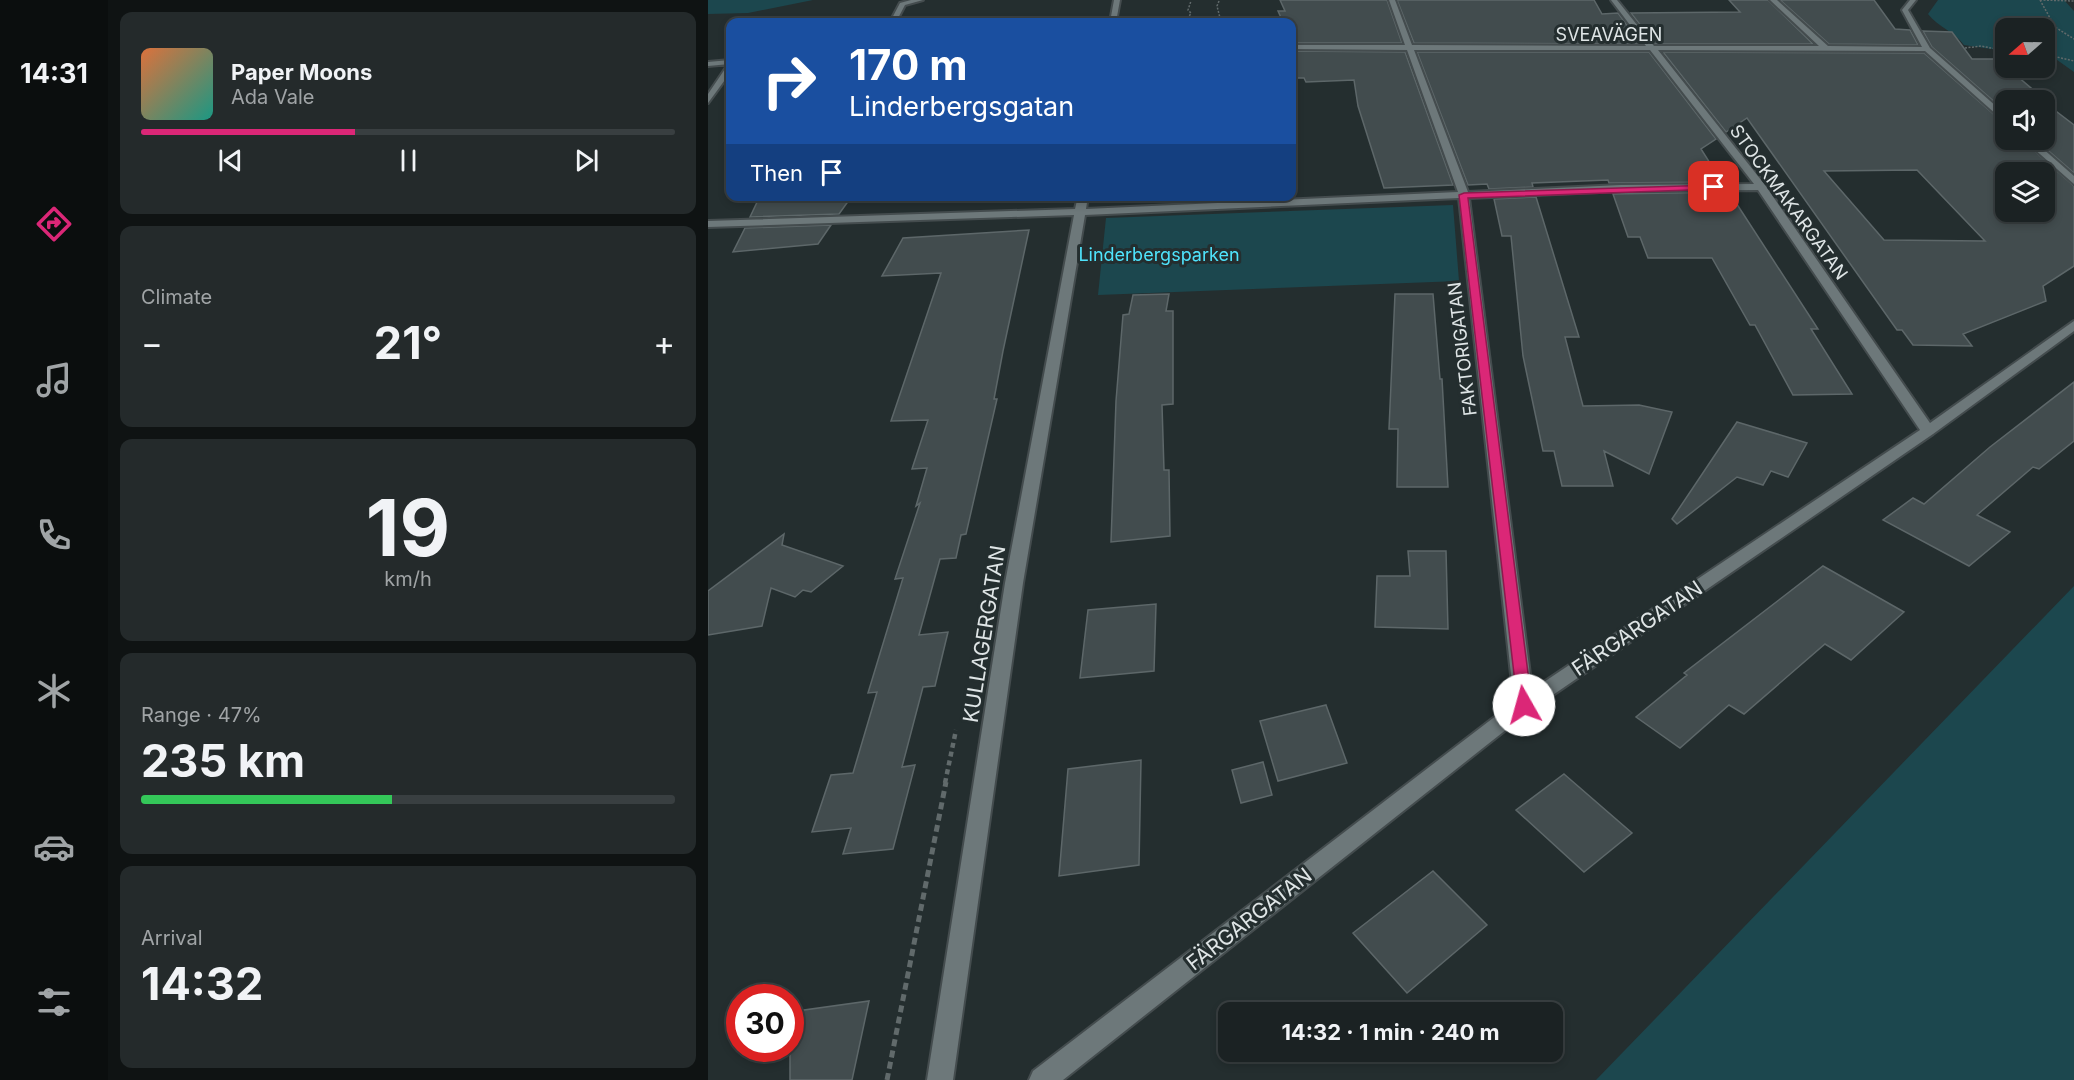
<!DOCTYPE html>
<html lang="en">
<head>
<meta charset="utf-8">
<style>
  :root { --surface:#1b2223; --page:#242a2b; --text:#f1f3f6; --muted:#a0a4a6; --line:#393f41; --accent:#db2777 }
  body { margin:0; font-family:Inter,sans-serif; background:var(--page); color:var(--text); height:100vh; display:flex; flex-direction:column; font-size:22px; white-space:nowrap }
  * { box-sizing:border-box; margin:0 }
  p { font-size:20px; color:var(--muted) }
  .icon { flex:none; width:33px; height:33px; fill:none; stroke:currentColor; stroke-width:2; stroke-linecap:round; stroke-linejoin:round }
  .map { position:relative; flex:1; overflow:hidden }
  .details { display:flex; flex-direction:column; gap:12px; padding:12px; background:#0f1313; width:600px }
  .details>* { flex:none }
  .hud { position:absolute; left:18px; top:18px; width:570px; height:183px; border-radius:12px; box-shadow:0 3px 9px #0003,0 0 0 2px var(--line); background:#1a4fa0; color:#fff; overflow:hidden }
  .needle { width:39px; rotate:250deg }
  .fabs { position:absolute; left:1287px; top:18px; display:grid; gap:12px }
  .fabs a { display:grid; place-items:center; width:60px; height:60px; border-radius:12px; background:var(--surface); box-shadow:0 3px 9px #0003,0 0 0 2px var(--line); font-size:30px }
  .speed { position:absolute; left:18px; top:984px; display:flex; gap:12px; font-size:30px; font-weight:700; text-align:center }
  .speed>* { display:grid; place-content:center; width:78px; height:78px; border-radius:50%; background:var(--surface); box-shadow:0 3px 9px #0003,0 0 0 2px var(--line); line-height:1 }
  .speed .limit { border:9px solid #d22; background:#fff; color:#111 }
  .pin { position:absolute; display:grid; place-items:center; width:51px; height:51px; color:#fff; margin:-26px; border-radius:12px; box-shadow:0 3px 9px #0006 }
  .me { position:absolute; width:66px; margin:-33px; rotate:353deg; stroke-linejoin:round; filter:drop-shadow(0 0 4px #0008) }
  .turn { display:flex; align-items:center; gap:21px; height:126px; padding:0 24px; font-size:27px }
  .turn .icon { width:78px; height:78px; stroke-width:2.5 }
  .turn b { display:block; font-size:42px; line-height:51px }
  .then { display:flex; align-items:center; height:57px; padding:0 24px; background:#0003; gap:12px; font-size:22px }
  .big { font-size:45px; font-weight:700; line-height:1.1 }
  .details .card { flex:1; display:flex; flex-direction:column; justify-content:center; gap:9px; min-width:0; padding:0 21px; border-radius:12px; background:var(--page) }
  .details .dial { align-items:center; gap:0 }
  .dial b { font-size:78px; line-height:1 }
  .song { display:flex; align-items:center; gap:18px }
  .cover { width:72px; height:72px; border-radius:9px; background:linear-gradient(135deg,hsl(20 70% 55%),hsl(170 70% 35%)) }
  .played { height:6px; border-radius:3px; background:linear-gradient(90deg,var(--accent) 40%,var(--line) 40%) }
  .keys { display:flex; justify-content:space-around; direction:ltr }
  .heat { display:flex; justify-content:space-between; align-items:center; font-size:33px; direction:ltr }
  .charge { height:9px; border-radius:4px; background:linear-gradient(90deg,#34c759 47%,var(--line) 0) }
  .trip { position:absolute; left:510px; top:1002px; width:345px; height:60px; border-radius:12px; background:var(--surface); box-shadow:0 3px 9px #0003,0 0 0 2px var(--line); font-weight:700; line-height:60px; text-align:center }
  main { display:flex; flex:1; min-height:0 }
  .tab-bar { display:flex; flex-direction:column; width:108px; justify-content:space-around; align-items:center; background:#0b0e0e; color:var(--muted) }
  .tab-bar .icon { width:42px; height:42px }
  .tab-bar .on { color:var(--accent) }
  .tab-bar b { font-size:27px; color:var(--text) }
  .map>svg:first-child { display:block }
  .green { fill:#1c474e }
  .building { fill:#424c4e; stroke:#5d6769; stroke-width:1.5; fill-rule:evenodd }
  .lines { fill:none; stroke-linecap:round; stroke-linejoin:round }
  .minor-casing { stroke:#444c4e; stroke-width:4 }
  .path-far2 { stroke:#616a6b; stroke-width:1.5; stroke-dasharray:2 1.5; stroke-linecap:butt }
  .path-far1 { stroke:#616a6b; stroke-width:4.5; stroke-dasharray:5 4; stroke-linecap:butt }
  .path { stroke:#616a6b; stroke-width:5; stroke-dasharray:7 4.5; stroke-linecap:butt }
  .minor { fill:#6d787a; fill-rule:evenodd }
  .route { fill:#db2777; stroke:#8e194d; stroke-width:1.5 }
  .labels { text-anchor:middle; dominant-baseline:central; stroke-width:6; stroke-linejoin:round; paint-order:stroke }
  .far-street-label { font-size:18px; fill:#dfe5e6; stroke:#242e2f }
  .far-park-label { font-size:18px; fill:#4fe4fc; stroke:#242e2f }
  .street-label { font-size:21px; fill:#dfe5e6; stroke:#242e2f }
</style>
</head>
<body>
<main>
<nav class="tab-bar">
<b>14:31</b>
<svg class="icon on" aria-label="directions" viewBox="0 0 24 24"><path d="M12 3l9 9-9 9-9-9zM9 14v-3h6M13 9l2 2-2 2"/></svg>
<svg class="icon" aria-label="music" viewBox="0 0 24 24"><path d="M9 18V5l10-2v13"/><circle cx="6" cy="18" r="3"/><circle cx="16" cy="16" r="3"/></svg>
<svg class="icon" aria-label="phone" viewBox="0 0 24 24"><path d="M5 4h4l2 5-3 2q2 4 5 5l2-3 5 2v4C11 20 4 13 5 4z"/></svg>
<svg class="icon" aria-label="climate" viewBox="0 0 24 24"><path d="M12 3v18M4 7l16 10M4 17L20 7"/></svg>
<svg class="icon" aria-label="car" viewBox="0 0 24 24"><path d="M5 17H2v-5l4-1 3-4h7l3 4 3 1v5h-3M9 17h6M6 11h13"/><circle cx="7" cy="17" r="2"/><circle cx="17" cy="17" r="2"/></svg>
<svg class="icon" aria-label="filters" viewBox="0 0 24 24"><path d="M4 7h16M4 17h16"/><circle cx="9" cy="7" r="2"/><circle cx="15" cy="17" r="2"/></svg>
</nav>
<section class="details">
<div class="card">
<div class="song"><i class="cover"></i><div><b>Paper Moons</b><p>Ada Vale</p></div></div>
<div class="played"></div>
<div class="keys"><svg class="icon" aria-label="previous" viewBox="0 0 24 24"><path d="M18 5L8 12l10 7zM5 5v14"/></svg><svg class="icon" aria-label="pause" viewBox="0 0 24 24"><path d="M8 5v14M16 5v14"/></svg><svg class="icon" aria-label="next" viewBox="0 0 24 24"><path d="M6 5l10 7-10 7zM19 5v14"/></svg></div>
</div>
<div class="card"><p>Climate</p>
<div class="heat"><a>−</a><b class="big">21°</b><a>+</a></div>
</div>
<div class="card dial"><b>19</b><p>km/h</p></div>
<div class="card"><p>Range · 47%</p><b class="big">235 km</b><div class="charge"></div></div>
<div class="card"><p>Arrival</p><b class="big">14:32</b></div>
</section>
<div class="map">
<svg width="1366" height="1080" viewBox="0 0 1366 1080">
  <rect width="100%" height="100%" fill="#242e2f"/>
  <!-- green -->
  <path class="green" d="M 0,0 L 105,0 L 40,13 L 0,14 Z
    M 1230,0 L 1356,0 L 1366,11 L 1366,72 L 1345,57 L 1337,55 L 1336,28 L 1298,28 L 1297,51 L 1256,45 C 1246,31 1231,28 1220,14 Z
    M 745,205 L 751,281 L 390,295 L 398,218 Z
    M 1366,586 L 1366,1080 L 888,1080 Z"/>
  <!-- building -->
  <path class="building" d="M 572,0 L 679,0 L 694,43 L 584,43 L 584,22 L 575,22 L 570,11 L 577,11 Z
    M 689,0 L 886,0 L 894,14 L 910,13 L 933,44 L 706,43 Z
    M 1021,0 L 1060,0 L 1105,44 L 947,44 L 923,13 L 1032,12 Z
    M 1072,0 L 1166,0 L 1187,29 L 1202,30 L 1210,45 L 1121,44 Z
    M 1215,31 L 1244,32 L 1264,59 L 1289,59 L 1336,99 L 1298,100 L 1298,112 L 1224,47 Z
    M 584,51 L 697,52 L 745,185 L 676,188 L 650,106 L 646,80 L 598,82 L 596,78 L 584,78 Z
    M 709,52 L 941,52 L 1008,139 L 993,149 L 1014,182 L 901,183 L 900,180 L 824,183 L 825,187 L 781,189 L 779,184 L 760,185 Z
    M 955,52 L 1216,53 L 1298,125 L 1298,140 L 1314,140 L 1366,186 L 1366,266 L 1335,286 L 1338,301 L 1255,334 L 1264,346 L 1205,345 L 1194,330 L 1189,330 L 1039,118 L 1018,132 ZM 1209,170 L 1277,241 L 1176,240 L 1116,171 ZM 1298,172 L 1336,172 L 1336,212 L 1298,212 Z
    M 1336,102 L 1366,125 L 1366,173 L 1328,140 L 1336,140 Z
    M 1021,192 L 1110,329 L 1103,329 L 1144,394 L 1085,395 L 1047,325 L 1042,325 L 1004,258 L 940,258 L 932,237 L 920,237 L 905,194 Z
    M 52,196 L 144,196 L 131,214 L 42,217 Z
    M 828,197 L 871,337 L 857,337 L 875,406 L 931,405 L 964,412 L 941,474 L 896,451 L 905,486 L 854,486 L 846,451 L 835,451 L 815,356 L 803,236 L 794,236 L 786,199 Z
    M 123,225 L 110,244 L 25,252 L 37,228 Z
    M 321,230 L 295,351 L 286,399 L 289,399 L 258,534 L 253,535 L 248,558 L 232,559 L 211,635 L 240,632 L 227,686 L 215,687 L 194,767 L 207,765 L 185,849 L 135,854 L 143,828 L 104,832 L 123,775 L 145,773 L 169,692 L 160,693 L 195,578 L 187,579 L 212,503 L 208,506 L 219,468 L 204,469 L 220,420 L 183,421 L 233,273 L 174,276 L 195,238 Z
    M 461,294 L 458,311 L 465,311 L 465,404 L 454,405 L 456,470 L 461,470 L 462,536 L 403,542 L 408,401 L 415,315 L 421,314 L 425,295 Z
    M 687,294 L 725,294 L 732,379 L 734,379 L 740,487 L 689,487 L 690,429 L 681,429 Z
    M 1366,382 L 1366,441 L 1331,469 L 1325,467 L 1269,515 L 1302,532 L 1261,566 L 1175,520 L 1205,498 L 1216,504 L 1282,447 Z
    M 1029,422 L 1099,443 L 1080,477 L 1063,471 L 1055,485 L 1029,477 L 969,524 L 964,519 Z
    M 76,534 L 74,545 L 135,566 L 103,592 L 95,590 L 87,597 L 63,588 L 54,626 L 0,635 L 0,591 Z
    M 700,551 L 738,551 L 740,629 L 667,627 L 669,576 L 702,576 Z
    M 1115,566 L 1196,612 L 1143,660 L 1117,644 L 1036,714 L 1021,705 L 972,748 L 928,717 L 979,675 L 976,673 Z
    M 448,604 L 446,671 L 372,678 L 380,610 Z
    M 618,705 L 639,763 L 570,781 L 552,721 Z
    M 433,760 L 431,865 L 351,876 L 360,769 Z
    M 555,762 L 564,795 L 533,803 L 524,770 Z
    M 856,774 L 924,833 L 876,872 L 808,810 Z
    M 725,871 L 779,925 L 699,993 L 645,933 Z
    M 161,1001 L 144,1080 L 82,1080 L 82,1012 Z"/>
  <g class="lines">
    <defs>
      <path id="minor" d="M 203,0 L 215,0 L 197,5 L 188,22 L 182,22 L 192,3 Z
        M 406,0 L 412,0 L 408,22 L 402,22 Z
        M 681,0 L 687,0 L 704,45 L 938,46 L 903,0 L 909,0 L 946,46 L 1111,46 L 1062,0 L 1069,0 L 1120,46 L 1214,47 L 1194,10 L 1202,0 L 1208,0 L 1200,10 L 1222,48 L 1298,115 L 1298,123 L 1217,51 L 950,50 L 1057,185 L 1222,423 L 1366,321 L 1366,331 L 1225,434 L 823,710 L 355,1080 L 321,1080 L 325,1071 L 806,702 L 751,198 L 377,215 L 315,583 L 245,1080 L 219,1080 L 297,583 L 366,215 L 0,227 L 0,221 L 367,209 L 370,196 L 380,196 L 378,209 L 750,192 L 699,50 L 584,49 L 584,45 L 697,45 ZM 706,50 L 942,50 L 1046,184 L 913,185 L 760,192 ZM 1050,190 L 1212,430 L 824,690 L 761,198 L 913,191 Z
        M 22,60 L 22,64 L 0,66 L 0,62 Z
        M 19,66 L 22,66 L 22,73 L 0,103 L 0,94 Z
        M 1316,140 L 1325,140 L 1366,176 L 1366,184 Z"/>
    </defs>
    <!-- minor casing -->
    <use href="#minor" class="minor-casing"/>
    <!-- path-far2 -->
    <path class="path-far2" d="M 1332,0 L 1347,27 L 1366,39
      M 1332,0 L 1366,1
      M 511,1 L 509,6 L 513,22
      M 478,22 L 483,13 L 480,10 L 483,1
      M 1257,48 L 1273,46 L 1298,51
      M 1336,54 L 1366,61"/>
    <!-- path-far1 -->
    <path class="path-far1" d="M 237,783 L 248,730"/>
    <!-- path -->
    <path class="path" d="M 179,1080 L 238,782"/>
    <!-- minor -->
    <use href="#minor" class="minor"/>
  </g>
  <!-- route -->
  <path class="route" d="M 1006,185 L 1009,189 L 760,198 L 824,705 L 822,709 L 810,709 L 751,195 L 756,193 Z"/>
  <g class="labels">
    <!-- far-street labels -->
    <g class="far-street-label">
      <text x="901" y="34">SVEAVÄGEN</text>
      <text transform="translate(1081 202) rotate(54)">STOCKMAKARGATAN</text>
      <text transform="translate(754 349) rotate(-97)">FAKTORIGATAN</text>
    </g>
    <!-- far-park labels -->
    <g class="far-park-label">
      <text x="451" y="254">Linderbergsparken</text>
    </g>
    <!-- street labels -->
    <g class="street-label">
      <text transform="translate(929 628) rotate(-34)">FÄRGARGATAN</text>
      <text transform="translate(276 634) rotate(-81)">KULLAGERGATAN</text>
      <text transform="translate(541 919) rotate(-38)">FÄRGARGATAN</text>
    </g>
  </g>
</svg>
<div class="fabs">
<a><svg class="needle" viewBox="-14 -14 28 28"><path d="M0-13l5 13h-10z" fill="#e53935"/><path d="M0 13l5-13h-10z" fill="#a0a4a6"/></svg></a>
<a><svg class="icon" aria-label="sound" viewBox="0 0 24 24"><path d="M4 9h4l5-4v14l-5-4H4zM17 9q2 3 0 6"/></svg></a>
<a><svg class="icon" aria-label="layers" viewBox="0 0 24 24"><path d="M12 4l9 5-9 5-9-5zM3 14l9 5 9-5"/></svg></a>
</div>
<div class="speed"><div class="limit">30</div></div>
<div class="pin" style="left:1006px;top:187px;background:#d93025"><svg class="icon" aria-label="arrive" viewBox="0 0 24 24"><path d="M6 21V4h12l-3 4 3 4H6"/></svg></div>
<svg class="me" style="left:816px;top:705px" viewBox="-20 -20 40 40"><circle r="19" fill="#fff"/><path d="M0-13L10 11 0 6-10 11z" fill="#db2777"/></svg>
<div class="trip">14:32 · 1 min · 240 m</div>
<div class="hud">
<div class="turn"><svg class="icon" aria-label="right" viewBox="0 0 24 24"><path d="M7 20v-9h11M14 6l5 5-5 5"/></svg><div><b>170 m</b>Linderbergsgatan</div></div>
<div class="then">Then<svg class="icon" aria-label="arrive" viewBox="0 0 24 24"><path d="M6 21V4h12l-3 4 3 4H6"/></svg></div>
</div>
</div>
</main>
</body>
</html>
